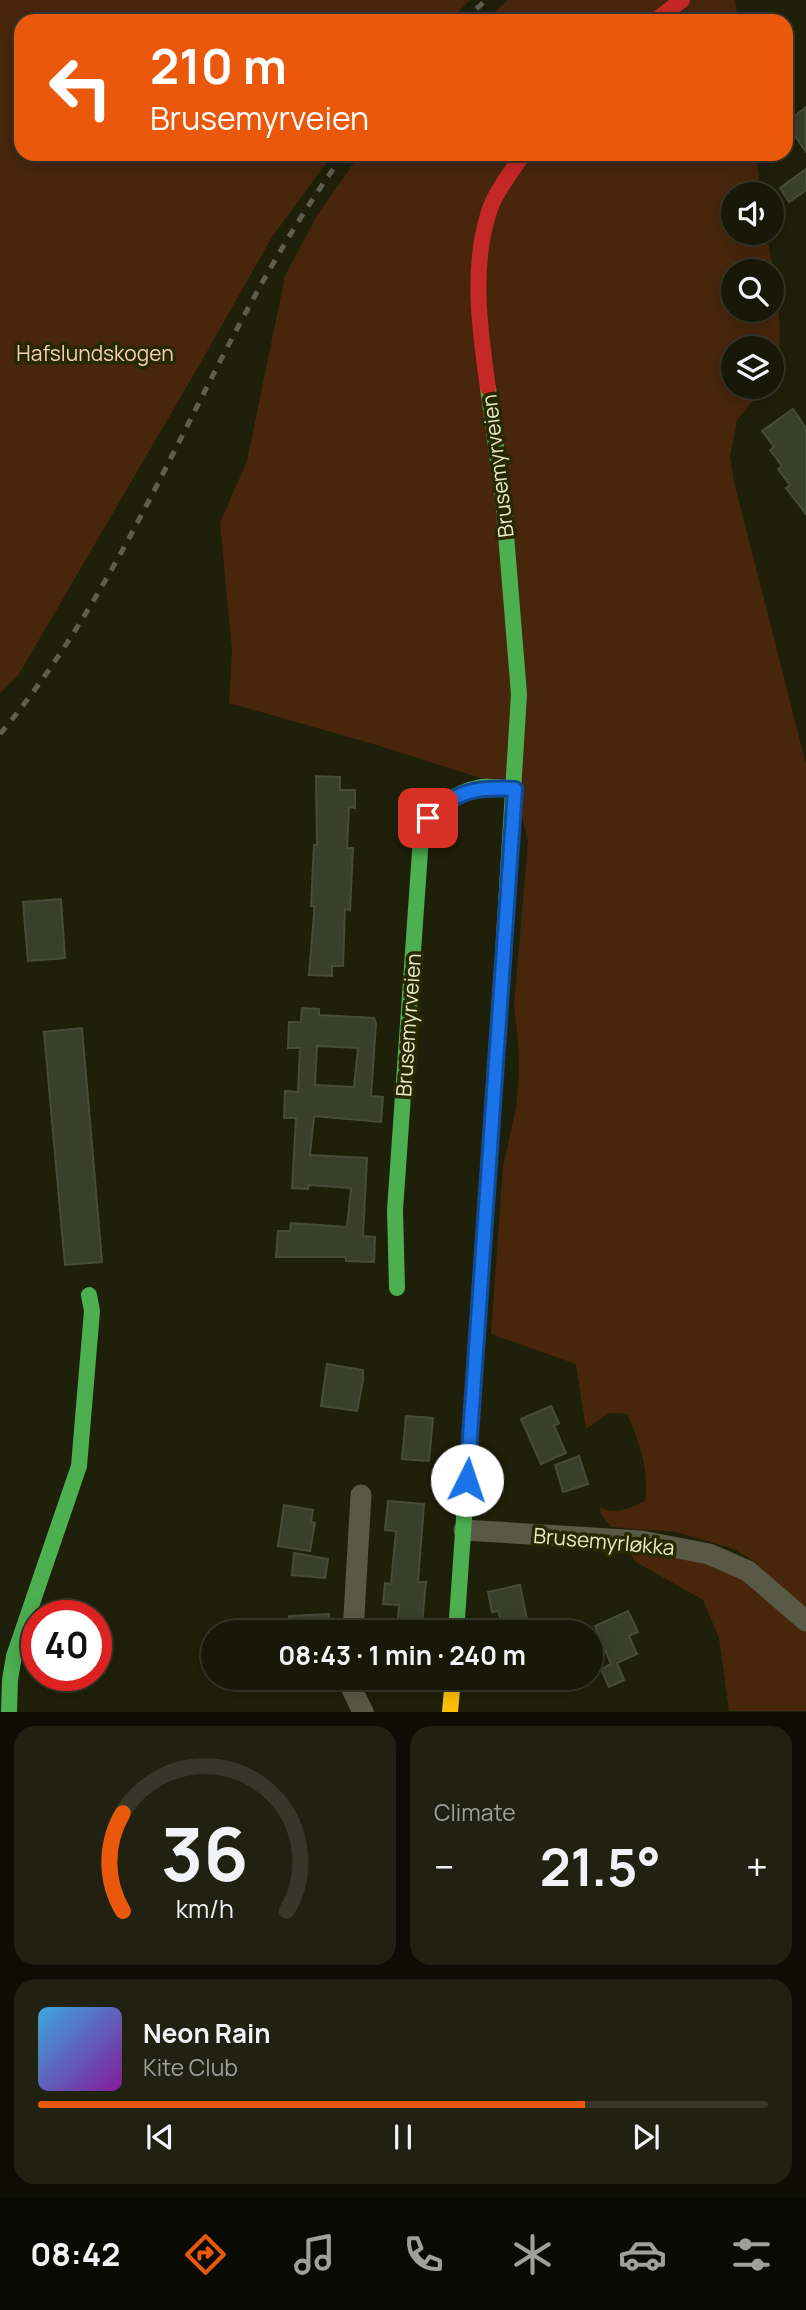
<!DOCTYPE html>
<html lang="en">
<head>
<meta charset="utf-8">
<style>
  :root { --surface:#171807; --page:#202111; --text:#f1f3f6; --muted:#9ea09b; --line:#363728; --accent:#ea580c }
  body { margin:0; font-family:Manrope,sans-serif; background:var(--page); color:var(--text); height:100vh; display:flex; flex-direction:column; font-size:26px; white-space:nowrap }
  * { box-sizing:border-box; margin:0 }
  p { font-size:23px; color:var(--muted) }
  .icon { flex:none; width:38px; height:38px; fill:none; stroke:currentColor; stroke-width:2; stroke-linecap:round; stroke-linejoin:round }
  .map { position:relative; height:1712px; overflow:hidden }
  .side { display:flex; flex-direction:column; gap:14px; padding:14px; background:#0d0d04; flex:1 }
  .side>* { flex:none }
  .guide { position:absolute; left:14px; top:14px; width:779px; height:147px; border-radius:21px; box-shadow:0 4px 18px #0003,0 0 0 2px var(--line); background:#ea580c; color:#fff; overflow:hidden }
  .tools { position:absolute; left:721px; top:182px; display:grid; gap:14px }
  .tools a { display:grid; place-items:center; width:63px; height:63px; border-radius:50%; background:var(--surface); box-shadow:0 4px 18px #0003,0 0 0 2px var(--line); font-size:35px }
  .speed { position:absolute; left:21px; top:1600px; display:flex; gap:14px; font-size:35px; font-weight:700; text-align:center }
  .speed>* { display:grid; place-content:center; width:91px; height:91px; border-radius:50%; background:var(--surface); box-shadow:0 4px 18px #0003,0 0 0 2px var(--line); line-height:1 }
  .speed .limit { border:10px solid #d22; background:#fff; color:#111 }
  .pin { position:absolute; display:grid; place-items:center; width:60px; height:60px; color:#fff; margin:-30px; border-radius:14px; box-shadow:0 4px 10px #0006 }
  .me { position:absolute; width:77px; margin:-38px; rotate:4deg; stroke-linejoin:round; filter:drop-shadow(0 0 5px #0008) }
  .turn { display:flex; align-items:center; gap:24px; height:147px; padding:0 21px; font-size:32px }
  .turn .icon { width:91px; height:91px; stroke-width:2.5 }
  .turn b { display:block; font-size:49px; line-height:60px }
  .big { font-size:52px; font-weight:700; line-height:1.1 }
  .side .card { flex:1; display:flex; flex-direction:column; justify-content:center; gap:10px; min-width:0; padding:0 24px; border-radius:21px; background:var(--page) }
  .side .dial { align-items:center; gap:0 }
  .dial svg { height:182px; overflow:visible; fill:none; stroke:var(--line); stroke-width:7; stroke-linecap:round; text-anchor:middle }
  .dial text { fill:var(--text); stroke:none }
  .song { display:flex; align-items:center; gap:21px }
  .cover { width:84px; height:84px; border-radius:10px; background:linear-gradient(135deg,hsl(200 70% 55%),hsl(290 70% 35%)) }
  .played { height:7px; border-radius:4px; background:linear-gradient(90deg,var(--accent) 75%,var(--line) 75%) }
  .keys { display:flex; justify-content:space-around; direction:ltr }
  .heat { display:flex; justify-content:space-between; align-items:center; font-size:38px; direction:ltr }
  .side .tiles { flex:1; display:grid; gap:14px; grid-template-columns:1fr 1fr }
  .card:last-child { grid-column:span 2 }
  .trip { position:absolute; left:201px; top:1620px; width:402px; height:70px; border-radius:35px; background:var(--surface); box-shadow:0 4px 18px #0003,0 0 0 2px var(--line); font-weight:700; line-height:70px; text-align:center }
  .tabs { display:flex; height:112px; justify-content:space-around; align-items:center; background:#090a03; color:var(--muted) }
  .tabs .icon { width:49px; height:49px }
  .tabs .current { color:var(--accent) }
  .tabs b { font-size:32px; color:var(--text) }
  .map>svg:first-child { display:block }
  .green { fill:#47260c; fill-rule:evenodd }
  .building { fill:#3a3f2b; stroke:#474c39; stroke-width:2; fill-rule:evenodd }
  .lines { fill:none; stroke-linecap:round; stroke-linejoin:round }
  .street { stroke:#595a46; stroke-width:21 }
  .fast { stroke:#4caf50; stroke-width:16 }
  .slow { stroke:#ffc107; stroke-width:16 }
  .jam { stroke:#c62828; stroke-width:16 }
  .rail { stroke:#5e5e4d; stroke-width:5; stroke-dasharray:9 9; stroke-linecap:butt }
  .route-casing { stroke:#114b97; stroke-width:18 }
  .route { stroke:#1a73e8; stroke-width:12 }
  .labels { text-anchor:middle; dominant-baseline:central; stroke-width:7; stroke-linejoin:round; paint-order:stroke }
  .park-label { font-size:21px; fill:#f4d0bc; stroke:#282900 }
  .street-label { font-size:21px; fill:#e7e9cd; stroke:#282900 }
</style>
</head>
<body>
<div class="map">
<svg width="806" height="1712" viewBox="0 0 806 1712">
  <rect width="100%" height="100%" fill="#1f2009"/>
  <!-- green -->
  <path class="green" d="M 0,0 L 470,0 L 449,21 L 21,21 L 21,154 L 333,154 L 272,237 L 201,362 L 19,674 L 0,693 Z
    M 508,0 L 735,0 L 738,21 L 484,21 Z
    M 360,154 L 756,154 L 761,194 L 733,194 L 733,233 L 767,233 C 772,269 790,343 772,374 L 772,348 L 733,348 L 733,387 L 764,387 L 737,420 L 730,456 L 734,482 L 806,764 L 806,1711 L 729,1711 L 719,1638 L 703,1600 L 636,1562 L 619,1539 L 748,1571 L 758,1564 L 734,1549 L 676,1532 L 611,1527 L 601,1514 L 600,1507 C 615,1516 630,1508 645,1501 C 650,1473 639,1440 627,1414 L 609,1413 L 586,1429 L 576,1364 L 491,1334 L 503,1167 L 516,1108 L 519,1075 L 518,1041 L 514,1005 L 528,841 L 515,789 L 380,746 L 229,703 L 232,650 L 220,523 L 247,461 L 285,276 L 316,217 ZM 733,271 L 772,271 L 772,310 L 733,310 Z"/>
  <!-- building -->
  <path class="building" d="M 806,107 L 806,152 L 786,123 Z
    M 806,169 L 806,190 L 789,202 L 780,188 Z
    M 793,409 L 806,428 L 806,514 L 786,488 L 790,485 L 778,469 L 782,466 L 770,450 L 774,447 L 762,431 Z
    M 316,776 L 340,777 L 340,790 L 355,790 L 355,808 L 349,807 L 347,848 L 353,848 L 350,910 L 345,909 L 343,966 L 332,966 L 332,976 L 309,975 L 314,914 L 314,906 L 311,906 L 314,845 L 317,845 Z
    M 61,899 L 65,958 L 28,961 L 23,902 Z
    M 302,1008 L 319,1009 L 319,1015 L 374,1018 L 376,1023 L 371,1096 L 383,1097 L 381,1122 L 314,1116 L 310,1155 L 367,1158 L 363,1236 L 375,1237 L 374,1262 L 346,1261 L 346,1257 L 276,1257 L 278,1231 L 290,1231 L 291,1223 L 347,1227 L 351,1188 L 309,1185 L 308,1189 L 292,1188 L 296,1118 L 284,1118 L 285,1091 L 298,1092 L 300,1048 L 288,1048 L 289,1022 L 301,1022 ZM 317,1046 L 358,1048 L 354,1087 L 315,1085 Z
    M 82,1028 L 102,1262 L 65,1265 L 44,1032 Z
    M 327,1364 L 363,1370 L 363,1381 L 357,1411 L 321,1406 Z
    M 551,1406 L 559,1423 L 554,1426 L 566,1453 L 541,1464 L 521,1419 Z
    M 406,1416 L 433,1418 L 429,1461 L 402,1459 Z
    M 579,1456 L 588,1484 L 563,1492 L 555,1465 Z
    M 388,1501 L 424,1504 L 418,1582 L 426,1582 L 421,1633 L 397,1633 L 399,1605 L 383,1604 L 385,1583 L 391,1584 L 396,1531 L 385,1530 Z
    M 284,1505 L 313,1510 L 311,1522 L 315,1523 L 310,1551 L 278,1546 Z
    M 294,1553 L 328,1559 L 325,1578 L 292,1575 Z
    M 520,1585 L 528,1624 L 504,1629 L 498,1611 L 492,1612 L 488,1592 Z
    M 628,1611 L 638,1632 L 629,1636 L 637,1654 L 617,1663 L 624,1680 L 609,1687 L 601,1669 L 611,1664 L 595,1626 Z
    M 329,1614 L 329,1630 L 323,1633 L 289,1633 L 289,1616 Z"/>
  <g class="lines">
    <!-- street -->
    <path class="street" d="M 464,1530 L 642,1541 L 709,1554 L 748,1571 L 806,1621
      M 353,1633 L 361,1495
      M 350,1678 L 349,1683 L 363,1712"/>
    <!-- fast -->
    <path class="fast" d="M 488,388 L 503,498 L 519,694 L 502,970
      M 397,1288 L 395,1210 L 421,837 C 431,811 453,792 482,787 C 492,786 505,788 515,789
      M 456,1633 L 478,1317
      M 9,1712 L 10,1680 L 14,1656 L 79,1466 L 92,1311 L 89,1295"/>
    <!-- slow -->
    <path class="slow" d="M 478,1317 L 502,970
      M 450,1712 L 453,1678"/>
    <!-- jam -->
    <path class="jam" d="M 655,21 L 682,0
      M 488,388 C 480,331 471,271 488,215 C 494,193 511,173 523,154"/>
    <!-- rail -->
    <path class="rail" d="M 463,21 L 486,0
      M 0,734 C 146,560 210,336 344,154"/>
  </g>
  <g class="lines">
    <defs>
      <path id="route" d="M 428,818 C 458,790 475,787 515,789 L 467,1480"/>
    </defs>
    <!-- route casing -->
    <use href="#route" class="route-casing"/>
    <!-- route -->
    <use href="#route" class="route"/>
  </g>
  <g class="labels">
    <!-- park labels -->
    <g class="park-label">
      <text x="95" y="353">Hafslundskogen</text>
    </g>
    <!-- street labels -->
    <g class="street-label">
      <text transform="translate(497 466) rotate(-97)">Brusemyrveien</text>
      <text transform="translate(408 1025) rotate(-86)">Brusemyrveien</text>
      <text transform="translate(604 1541) rotate(5)">Brusemyrløkka</text>
    </g>
  </g>
</svg>
<div class="tools">
<a><svg class="icon" aria-label="sound" viewBox="0 0 24 24"><path d="M4 9h4l5-4v14l-5-4H4zM17 9q2 3 0 6"/></svg></a>
<a><svg class="icon" aria-label="search" viewBox="0 0 24 24"><circle cx="10" cy="10" r="6"/><path d="M15 15l6 6"/></svg></a>
<a><svg class="icon" aria-label="layers" viewBox="0 0 24 24"><path d="M12 4l9 5-9 5-9-5zM3 14l9 5 9-5"/></svg></a>
</div>
<div class="speed"><div class="limit">40</div></div>
<div class="pin" style="left:428px;top:818px;background:#d93025"><svg class="icon" aria-label="arrive" viewBox="0 0 24 24"><path d="M6 21V4h12l-3 4 3 4H6"/></svg></div>
<svg class="me" style="left:467px;top:1480px" viewBox="-20 -20 40 40"><circle r="19" fill="#fff"/><path d="M0-13L10 11 0 6-10 11z" fill="#1a73e8"/></svg>
<div class="trip">08:43 · 1 min · 240 m</div>
<div class="guide">
<div class="turn"><svg class="icon" aria-label="left" viewBox="0 0 24 24"><path d="M17 20v-9H6M10 6l-5 5 5 5"/></svg><div><b>210 m</b>Brusemyrveien</div></div>
</div>
</div>
<section class="side">
<div class="tiles">
<div class="card dial"><svg viewBox="0 0 100 80">
<path d="M14 69A42 42 0 1 1 86 69"/>
<path d="M14 69A42 42 0 0 1 14 26" stroke="#ea580c"/>
<text x="50" y="56" font-size="32" font-weight="700">36</text>
<text x="50" y="72" font-size="11">km/h</text>
</svg></div>
<div class="card"><p>Climate</p>
<div class="heat"><a>−</a><b class="big">21.5°</b><a>+</a></div>
</div>
<div class="card">
<div class="song"><i class="cover"></i><div><b>Neon Rain</b><p>Kite Club</p></div></div>
<div class="played"></div>
<div class="keys"><svg class="icon" aria-label="previous" viewBox="0 0 24 24"><path d="M18 5L8 12l10 7zM5 5v14"/></svg><svg class="icon" aria-label="pause" viewBox="0 0 24 24"><path d="M8 5v14M16 5v14"/></svg><svg class="icon" aria-label="next" viewBox="0 0 24 24"><path d="M6 5l10 7-10 7zM19 5v14"/></svg></div>
</div>
</div>
</section>
<nav class="tabs">
<b>08:42</b>
<svg class="icon current" aria-label="directions" viewBox="0 0 24 24"><path d="M12 3l9 9-9 9-9-9zM9 14v-3h6M13 9l2 2-2 2"/></svg>
<svg class="icon" aria-label="music" viewBox="0 0 24 24"><path d="M9 18V5l10-2v13"/><circle cx="6" cy="18" r="3"/><circle cx="16" cy="16" r="3"/></svg>
<svg class="icon" aria-label="phone" viewBox="0 0 24 24"><path d="M5 4h4l2 5-3 2q2 4 5 5l2-3 5 2v4C11 20 4 13 5 4z"/></svg>
<svg class="icon" aria-label="climate" viewBox="0 0 24 24"><path d="M12 3v18M4 7l16 10M4 17L20 7"/></svg>
<svg class="icon" aria-label="car" viewBox="0 0 24 24"><path d="M5 17H2v-5l4-1 3-4h7l3 4 3 1v5h-3M9 17h6M6 11h13"/><circle cx="7" cy="17" r="2"/><circle cx="17" cy="17" r="2"/></svg>
<svg class="icon" aria-label="filters" viewBox="0 0 24 24"><path d="M4 7h16M4 17h16"/><circle cx="9" cy="7" r="2"/><circle cx="15" cy="17" r="2"/></svg>
</nav>
</body>
</html>
